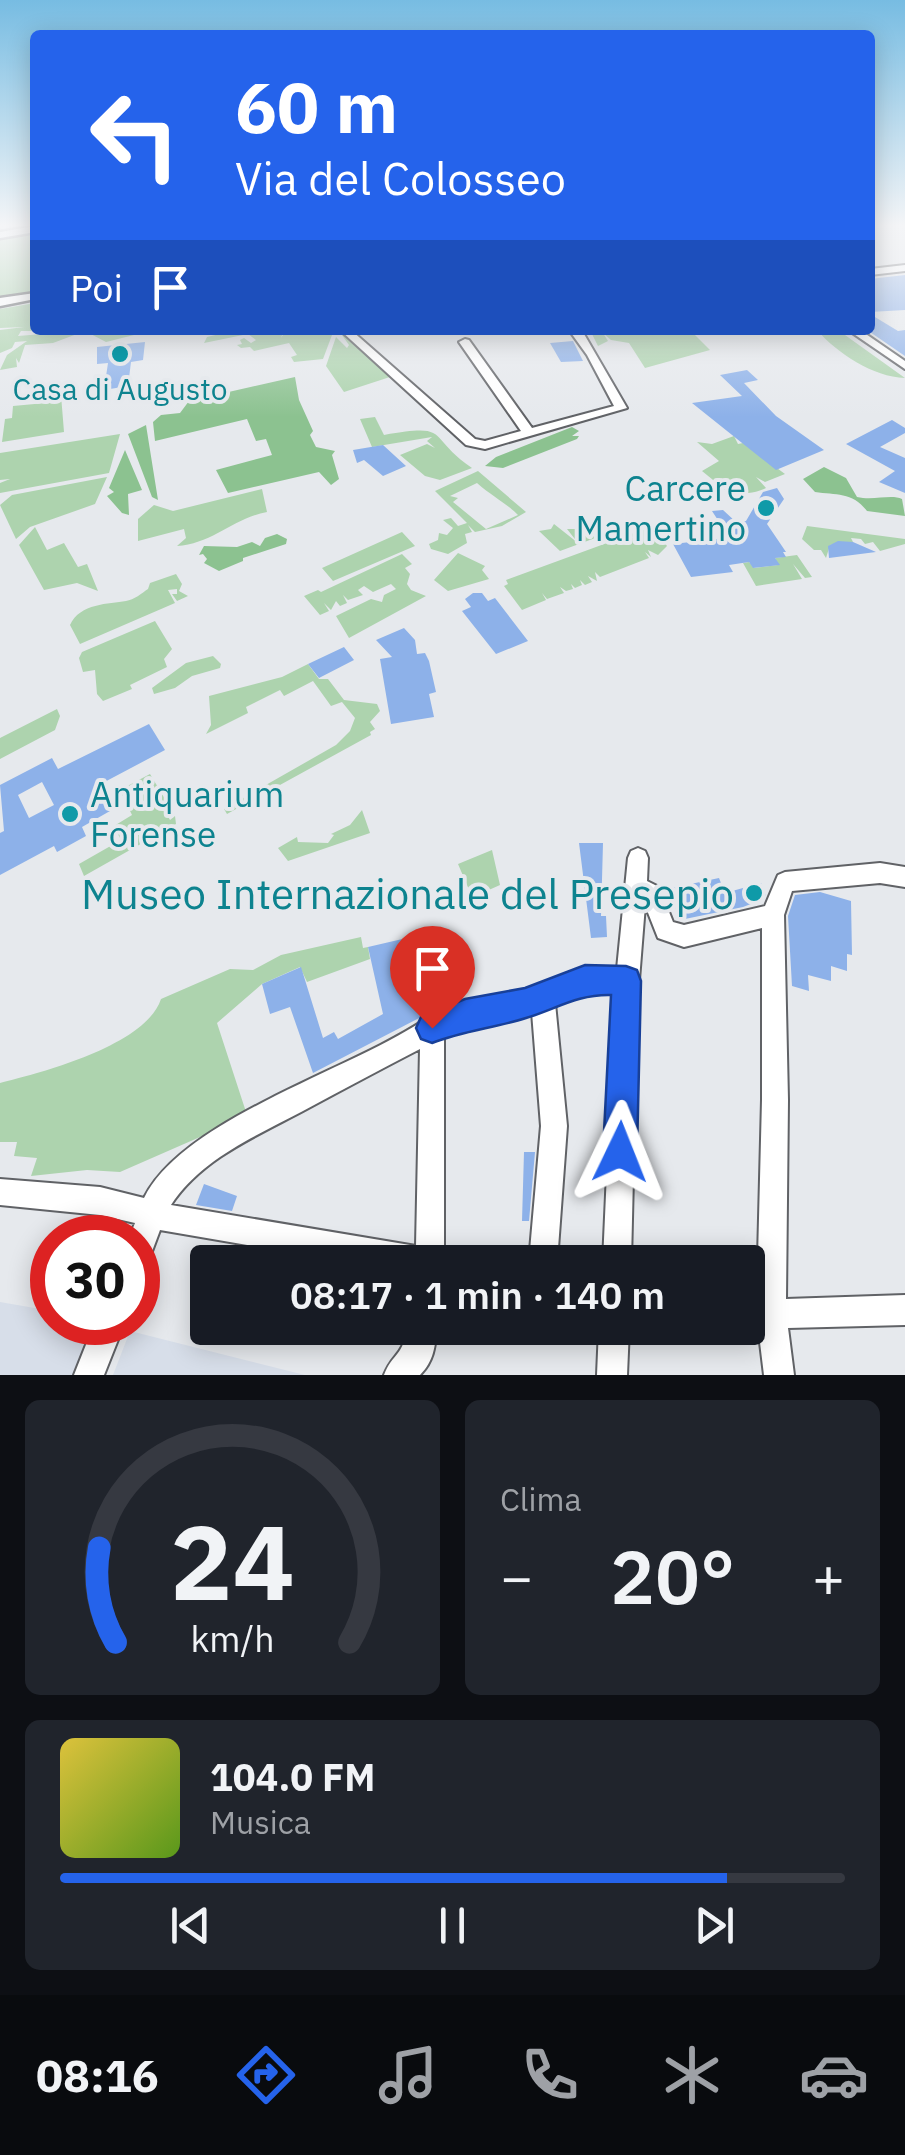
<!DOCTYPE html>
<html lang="it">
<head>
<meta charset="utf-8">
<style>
  :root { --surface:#171b24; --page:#20242c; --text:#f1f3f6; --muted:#9ea1a6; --line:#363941; --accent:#2563eb }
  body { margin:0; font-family:"IBM Plex Sans",sans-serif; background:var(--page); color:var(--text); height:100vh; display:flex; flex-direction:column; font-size:38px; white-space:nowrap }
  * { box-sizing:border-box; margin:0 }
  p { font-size:32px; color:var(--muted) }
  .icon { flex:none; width:55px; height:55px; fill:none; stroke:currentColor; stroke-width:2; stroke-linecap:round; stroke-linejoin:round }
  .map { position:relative; height:1375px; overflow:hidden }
  .panel { display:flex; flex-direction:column; gap:25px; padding:25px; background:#0d0f14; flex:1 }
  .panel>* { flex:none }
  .top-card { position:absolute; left:30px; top:30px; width:845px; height:305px; border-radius:10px; box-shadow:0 5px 25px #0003; background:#2563eb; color:#fff; overflow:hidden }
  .speed { position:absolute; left:30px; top:1215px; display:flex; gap:20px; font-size:50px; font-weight:700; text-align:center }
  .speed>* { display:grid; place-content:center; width:130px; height:130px; border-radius:50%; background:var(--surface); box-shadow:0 5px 25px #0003; line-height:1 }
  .speed .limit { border:15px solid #d22; background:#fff; color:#111 }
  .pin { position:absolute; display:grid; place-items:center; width:85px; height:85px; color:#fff; margin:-102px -42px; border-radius:50% 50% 50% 0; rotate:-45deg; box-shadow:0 0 10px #0007 }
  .pin .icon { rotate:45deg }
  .me { position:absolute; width:110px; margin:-55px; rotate:2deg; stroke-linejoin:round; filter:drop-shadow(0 0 8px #0008) }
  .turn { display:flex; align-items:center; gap:35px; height:210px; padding:0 40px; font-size:45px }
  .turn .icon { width:130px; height:130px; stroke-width:2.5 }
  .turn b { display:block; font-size:70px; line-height:85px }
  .then { display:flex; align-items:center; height:95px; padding:0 40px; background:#0003; gap:20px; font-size:38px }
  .big { font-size:75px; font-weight:600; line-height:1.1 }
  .panel .card { flex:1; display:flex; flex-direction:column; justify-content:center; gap:15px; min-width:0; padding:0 35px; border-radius:15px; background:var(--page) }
  .panel .dial { align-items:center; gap:0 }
  .dial svg { height:260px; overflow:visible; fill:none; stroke:var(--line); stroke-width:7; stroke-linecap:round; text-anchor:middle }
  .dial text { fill:var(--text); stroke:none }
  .song { display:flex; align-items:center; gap:30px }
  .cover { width:120px; height:120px; border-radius:15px; background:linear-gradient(135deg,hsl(50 70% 55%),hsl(90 70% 35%)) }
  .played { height:10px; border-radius:5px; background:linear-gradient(90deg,var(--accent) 85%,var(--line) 85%) }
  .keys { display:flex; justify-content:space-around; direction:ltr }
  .heat { display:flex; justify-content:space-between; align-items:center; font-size:55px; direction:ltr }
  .panel .tiles { flex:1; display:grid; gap:25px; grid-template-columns:1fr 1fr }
  .card:last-child { grid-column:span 2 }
  .trip { position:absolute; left:190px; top:1245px; width:575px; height:100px; border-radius:10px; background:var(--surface); box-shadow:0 5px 25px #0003; font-weight:600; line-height:100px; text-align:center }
  .menu { display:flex; height:160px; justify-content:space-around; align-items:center; background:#090b0e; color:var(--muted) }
  .menu .icon { width:70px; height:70px }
  .menu .on { color:var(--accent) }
  .menu b { font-size:45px; color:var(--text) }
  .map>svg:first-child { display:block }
  .built { fill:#d7dee9 }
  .green { fill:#add3ae; fill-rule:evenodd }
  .forest { fill:#8cc290 }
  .building { fill:#8db1e9; fill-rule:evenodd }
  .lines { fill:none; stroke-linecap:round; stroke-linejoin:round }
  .minor-casing { stroke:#606266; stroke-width:4 }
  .major-casing { stroke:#606266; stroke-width:5 }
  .minor { fill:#fff; fill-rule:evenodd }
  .major { fill:#fff; fill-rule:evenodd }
  .route { fill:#2563eb; stroke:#184099; stroke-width:2.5 }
  .culture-dot { fill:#0f9aa8; stroke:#e6e9ed; stroke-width:4 }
  .labels { text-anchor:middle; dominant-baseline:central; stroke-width:8; stroke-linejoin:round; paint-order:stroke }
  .far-culture-label { font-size:30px; fill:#0d838f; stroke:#e6e9ed }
  .culture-label { font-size:35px; fill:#0d838f; stroke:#e6e9ed; text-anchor:end }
  .near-culture-label { font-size:42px; fill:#0d838f; stroke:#e6e9ed; text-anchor:end }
</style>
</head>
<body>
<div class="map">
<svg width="905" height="1375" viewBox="0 0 905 1375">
  <rect width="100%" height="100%" fill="#e6e9ed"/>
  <!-- built -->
  <path class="built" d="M 0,1302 L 52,1311 L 52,1322 L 95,1323 L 73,1375 L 0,1375 Z
    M 130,1331 L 305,1375 L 113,1375 Z"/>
  <!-- green -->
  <path class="green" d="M 35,234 L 35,291 L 0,297 L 0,238 Z
    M 35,303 L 35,330 L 40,331 L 21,331 L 18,336 L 54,333 L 54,330 L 146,332 L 106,342 L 85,331 L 53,343 L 25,345 L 19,363 L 16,358 L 17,367 L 0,370 L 7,355 L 27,341 L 15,342 L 12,348 L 0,353 L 0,330 L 24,327 L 0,328 L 0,309 Z
    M 236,330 L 284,330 L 281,338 L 286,330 L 329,330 L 332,335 L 323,359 L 294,362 L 291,357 L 297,355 L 289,343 L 254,351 L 250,347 L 241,348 L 237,345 L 242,344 L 240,340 L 244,338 L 251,343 L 256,340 L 248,334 L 204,343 L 207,337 Z
    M 581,330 L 621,333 L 690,330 L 710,350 L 645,368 L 629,343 L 611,340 L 603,333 L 608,341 L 598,346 L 592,334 Z
    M 817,330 L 838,330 L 905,378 C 873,377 837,353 817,330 Z
    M 339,331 L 393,376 L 344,392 L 326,366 L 336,337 L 347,348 L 349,345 Z
    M 61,395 L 64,432 L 2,442 L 5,419 L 12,418 L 13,406 L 56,402 Z
    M 375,417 L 384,435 C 453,423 425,436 472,468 L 440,480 L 425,476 L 400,455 L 427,444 L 435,448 L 427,441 L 432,437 L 372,447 L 360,419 Z
    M 120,434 L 109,473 L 0,493 L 0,483 L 10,479 L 0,480 L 0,453 Z
    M 734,436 L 738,444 L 743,443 L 785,474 L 765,482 L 756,477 L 766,488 C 754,494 744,492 734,497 L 702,471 L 719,461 L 697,442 L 712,444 Z
    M 478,471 L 526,512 L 502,526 L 475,532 L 468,525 L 472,532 L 465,534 L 467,543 L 448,554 L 431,549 L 429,544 L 438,540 L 439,533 L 447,535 L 453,528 L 443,520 L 451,518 L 458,526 L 467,523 L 435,491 ZM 477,483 C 493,497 506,503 518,515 L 486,529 L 453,502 L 458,498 L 450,496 Z
    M 107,477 L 95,504 L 30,527 L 16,539 L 0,505 L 12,495 Z
    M 262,489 L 267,512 C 234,518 212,544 177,546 L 186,538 L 184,529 L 138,541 L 138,519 L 154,505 L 173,511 Z
    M 601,520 L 617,530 L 560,551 L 539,531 L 551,529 L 554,524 L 578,543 L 567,529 L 581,529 L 592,522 L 600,524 L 598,522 Z
    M 807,526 L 905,539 L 905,544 L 880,551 L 873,542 L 865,544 L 861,539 L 851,538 L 853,542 L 830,545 L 826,558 L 821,550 L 814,550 L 802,539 Z
    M 35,527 L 47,550 L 64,543 L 78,567 L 87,564 L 98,591 L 77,583 L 44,590 L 19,545 Z
    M 649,528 L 644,535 L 661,537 L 667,546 L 658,555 L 648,550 L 651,557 L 645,552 L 649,558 L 600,577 L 595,572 L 597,581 L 588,576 L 592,582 L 585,585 L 580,580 L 582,585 L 575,588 L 571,584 L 573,589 L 566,591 L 560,587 L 564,593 L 547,599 L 542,593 L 546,600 L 522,610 L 504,586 L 508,584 L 506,580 L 626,536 L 633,538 L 631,534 Z
    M 402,532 L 415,546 L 333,581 L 322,568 Z
    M 458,553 L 485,566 L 482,570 L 489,579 L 448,591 L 434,580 Z
    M 402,554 L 412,564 L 405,568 L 410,574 L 407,584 L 411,590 L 426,596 L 349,638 L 336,616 L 371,599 L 382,602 L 384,595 L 396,589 L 391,584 L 373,592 L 364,586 L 358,590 L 363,595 L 348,600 L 343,595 L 347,603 L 340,606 L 336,601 L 331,610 L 324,603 L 329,611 L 320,615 L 304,596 L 318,590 L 321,592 Z
    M 797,555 L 812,577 L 805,578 L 793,564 L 802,579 L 756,586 L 743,563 L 749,562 L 754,568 L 778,565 L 775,558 Z
    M 176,574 L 182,584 L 179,591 L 188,596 L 177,601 L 172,594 L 177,594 L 177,589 L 168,590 L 175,603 L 80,644 L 70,625 C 80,603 109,604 126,601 C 134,600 142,593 148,589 L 150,583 Z
    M 155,621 L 172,649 L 164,659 L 167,667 L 130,685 L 132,689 L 103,701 L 97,694 L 95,670 L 83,672 L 79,658 L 82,652 Z
    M 213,656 L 221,664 L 220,668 L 192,676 L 175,688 L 154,694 L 152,688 L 186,663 Z
    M 308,664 L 319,679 L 328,679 L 344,700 L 377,704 L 380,711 L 370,722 L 375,729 L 370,732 L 371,735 L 227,814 L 224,809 L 336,745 L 350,731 L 355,718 L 342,702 L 331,706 L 313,681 L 284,696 L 280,690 L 246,707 L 248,713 L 206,734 L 211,725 L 209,696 L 282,677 Z
    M 57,709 L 60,716 L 55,730 L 0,759 L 0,738 Z
    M 150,774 L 171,809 L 164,809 L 170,820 L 175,816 L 176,824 L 84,876 L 79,864 L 121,840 L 114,826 L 132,815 L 120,790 Z
    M 362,810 L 370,833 L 288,861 L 278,848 L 297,837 L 298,842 L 328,843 L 334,835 L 331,834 L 350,825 Z
    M 492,850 L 500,885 L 462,902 L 459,893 L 470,892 L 458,864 Z
    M 361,937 L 363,948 L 368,947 L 370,959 L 307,982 L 300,967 L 262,984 L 217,1023 L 247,1115 L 266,1108 L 120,1172 L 87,1170 L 31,1176 L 37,1158 L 14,1156 L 17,1142 L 0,1142 L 0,1083 C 44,1072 146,1045 161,999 L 230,969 L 253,970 L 281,955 Z"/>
  <!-- forest -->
  <path class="forest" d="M 295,377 L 299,400 L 313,431 L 310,435 L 316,447 L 335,451 L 332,455 L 339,479 L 331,485 L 319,472 L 228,493 L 216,470 L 272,455 L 266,439 L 256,441 L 247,419 L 155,441 L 153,422 L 161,415 L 180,413 L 189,401 Z
    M 146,425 L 158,500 L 152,497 L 128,434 Z
    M 572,427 L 579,431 L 572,436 L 579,436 L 577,439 L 503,468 L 485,466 L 496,457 Z
    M 125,450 L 142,490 L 128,494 L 129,515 L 122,513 L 107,496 L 114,492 L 109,488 Z
    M 824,467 L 846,478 L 857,497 C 873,501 891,494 902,499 L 905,516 L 867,511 C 853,492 836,495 815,492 L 803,479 Z
    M 277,534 L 287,539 L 286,544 L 243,558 L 243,561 L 219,571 L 204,563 L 207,559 L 203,554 L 199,555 L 204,546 L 237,547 L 252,542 L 260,546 L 265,538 Z"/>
  <!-- building -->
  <path class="building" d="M 905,275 L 905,310 L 870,312 L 870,279 Z
    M 870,314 L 898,331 L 905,330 L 905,356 L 870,332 Z
    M 573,341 L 583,361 L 561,362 L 550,343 Z
    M 145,342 L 143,360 L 131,362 L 128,386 L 104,390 L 108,363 L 97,364 L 97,347 Z
    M 747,370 L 758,380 L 744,383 L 776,416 L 824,450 L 776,470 L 692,403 L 742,396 L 720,375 Z
    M 892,420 L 905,428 L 905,433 L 880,447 L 905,458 L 905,493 L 879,482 L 895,471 L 846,444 Z
    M 383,445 L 406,466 L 383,476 L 364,460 L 357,463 L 353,450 Z
    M 777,488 L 784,499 L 767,524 L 786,552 L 783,552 L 786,557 L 775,558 L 780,565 L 753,568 L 749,562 L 729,565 L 733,572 L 691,577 L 673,544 L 726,538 L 723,534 L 727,534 L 712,511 L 723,510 L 736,522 L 746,521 L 763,492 Z
    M 838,541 L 853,542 L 876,552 L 829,558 L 828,546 Z
    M 473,593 L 482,593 L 488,601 L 495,598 L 528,641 L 496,654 L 462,611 L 471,607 L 465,599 Z
    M 404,628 L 415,640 L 417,654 L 425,653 L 429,661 L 436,692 L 429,694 L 434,717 L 391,724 L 380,659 L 392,657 L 376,640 Z
    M 344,647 L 354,660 L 319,678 L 308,664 Z
    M 149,724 L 165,750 L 97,786 L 110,811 L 82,827 L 86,836 L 57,852 L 54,846 L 0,875 L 0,833 L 4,831 L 0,785 L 52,758 L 58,769 ZM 42,782 L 54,805 L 29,818 L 18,795 Z
    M 579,843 L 603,843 L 601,916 L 606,916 L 607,937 L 591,938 Z
    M 719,878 L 725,893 L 761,883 L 766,894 L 764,899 L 743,907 L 680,920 L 667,889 Z
    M 820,892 L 851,901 L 852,955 L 847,954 L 847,971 L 831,966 L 831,981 L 808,975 L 809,991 L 792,986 L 788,916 L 795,895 Z
    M 411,937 L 425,1015 L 313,1073 L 290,1007 L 270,1014 L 262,984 L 301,967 L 323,1038 L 334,1032 L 338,1039 L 383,1014 L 368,947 Z
    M 524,1152 L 535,1152 L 529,1221 L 522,1221 Z
    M 204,1184 L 237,1196 L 232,1211 L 196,1205 Z"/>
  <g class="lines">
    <defs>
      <path id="minor" d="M 905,265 L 905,271 L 870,275 L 870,269 Z
        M 340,330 L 351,330 L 475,439 L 485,441 L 521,431 L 459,342 L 465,339 L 469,340 L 532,428 L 614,406 L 587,355 L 569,330 L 580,330 L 584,334 L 627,408 L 485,449 L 466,445 Z
        M 848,330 L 860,330 L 905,361 L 905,369 Z
        M 638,848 L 645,851 L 648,858 L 647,881 L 659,887 L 673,922 L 684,925 L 765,906 L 778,875 L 785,872 L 880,863 L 905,867 L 905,887 L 880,883 L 792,891 L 784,915 L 788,1100 L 786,1299 L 905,1295 L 905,1325 L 788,1328 L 794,1375 L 764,1375 L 758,1326 L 748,1324 L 748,1296 L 757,1297 L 762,1100 L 762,928 L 684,947 L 658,938 L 645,905 L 637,1005 L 631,1262 L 603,1262 L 615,992 L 585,991 L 555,1003 L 567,1126 L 557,1262 L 529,1262 L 541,1126 L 532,1012 L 454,1030 L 444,1036 L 444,1262 L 346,1262 L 160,1230 L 148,1262 L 138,1266 L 138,1238 L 129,1238 L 135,1223 L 100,1215 L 0,1205 L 0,1179 L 100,1187 L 144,1198 C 183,1119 350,1070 424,1020 L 451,1007 L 525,991 L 585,969 L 617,969 L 628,858 L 631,851 ZM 420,1049 L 416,1246 L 171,1205 C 201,1159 256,1136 303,1111 C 342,1090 381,1069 420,1049 Z
        M 95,1322 L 125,1322 L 104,1375 L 74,1375 Z
        M 407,1328 L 437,1328 C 435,1346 434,1361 420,1375 L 384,1375 C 393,1352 403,1357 407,1328 Z
        M 599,1328 L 629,1328 L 627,1375 L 597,1375 Z"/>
      <path id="major" d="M 35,226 L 35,232 L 0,238 L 0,232 Z
        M 35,293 L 35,299 L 0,306 L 0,298 Z"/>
    </defs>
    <!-- minor casing -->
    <use href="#minor" class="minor-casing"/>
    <!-- major casing -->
    <use href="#major" class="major-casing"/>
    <!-- minor -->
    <use href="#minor" class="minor"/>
    <!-- major -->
    <use href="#major" class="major"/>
  </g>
  <!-- sky -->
  <linearGradient id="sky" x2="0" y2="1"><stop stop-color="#77bce2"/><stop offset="0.54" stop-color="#f4f5f7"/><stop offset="1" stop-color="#f4f5f7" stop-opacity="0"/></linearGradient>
  <rect width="905" height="417" fill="url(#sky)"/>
  <!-- route -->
  <path class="route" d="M 585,965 L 626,966 L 637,970 L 641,981 L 637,1152 L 632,1164 L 620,1169 L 608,1164 L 603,1152 L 611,995 C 578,994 556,1009 526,1018 C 494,1028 463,1031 432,1043 L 421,1039 L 416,1028 L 421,1017 L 465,999 L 525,988 Z"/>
  <!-- markers -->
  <g class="culture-dot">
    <circle cx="120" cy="354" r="10"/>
    <circle cx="766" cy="508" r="10"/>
    <circle cx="70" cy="814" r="10"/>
    <circle cx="754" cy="893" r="10"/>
  </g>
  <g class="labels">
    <!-- far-culture labels -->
    <g class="far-culture-label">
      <text x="120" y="388">Casa di Augusto</text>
    </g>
    <!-- culture labels -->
    <g class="culture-label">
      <text x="746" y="488">Carcere<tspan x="746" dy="40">Mamertino</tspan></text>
      <text x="90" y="794" text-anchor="start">Antiquarium<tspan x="90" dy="40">Forense</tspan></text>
    </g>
    <!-- near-culture labels -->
    <g class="near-culture-label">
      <text x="734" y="893">Museo Internazionale del Presepio</text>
    </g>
  </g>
</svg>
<div class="speed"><div class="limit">30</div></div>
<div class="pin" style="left:432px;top:1028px;background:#d93025"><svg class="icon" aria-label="arrive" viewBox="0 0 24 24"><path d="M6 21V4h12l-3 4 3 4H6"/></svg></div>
<svg class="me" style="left:620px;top:1152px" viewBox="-20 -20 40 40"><path d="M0-17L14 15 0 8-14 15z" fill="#2563eb" stroke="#fff" stroke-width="4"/></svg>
<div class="trip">08:17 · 1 min · 140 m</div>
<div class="top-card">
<div class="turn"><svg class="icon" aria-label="left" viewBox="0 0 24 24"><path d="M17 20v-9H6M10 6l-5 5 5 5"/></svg><div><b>60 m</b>Via del Colosseo</div></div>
<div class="then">Poi<svg class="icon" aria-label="arrive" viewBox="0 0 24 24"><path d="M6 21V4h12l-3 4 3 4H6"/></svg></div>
</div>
</div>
<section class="panel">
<div class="tiles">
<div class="card dial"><svg viewBox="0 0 100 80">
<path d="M14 69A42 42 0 1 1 86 69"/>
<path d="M14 69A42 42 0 0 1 9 40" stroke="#2563eb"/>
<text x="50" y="56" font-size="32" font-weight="700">24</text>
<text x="50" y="72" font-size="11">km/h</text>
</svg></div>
<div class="card"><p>Clima</p>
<div class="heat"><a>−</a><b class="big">20°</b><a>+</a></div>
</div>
<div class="card">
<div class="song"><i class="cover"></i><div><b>104.0 FM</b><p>Musica</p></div></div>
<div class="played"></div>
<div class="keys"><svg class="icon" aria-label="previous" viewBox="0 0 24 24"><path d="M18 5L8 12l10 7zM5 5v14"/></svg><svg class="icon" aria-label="pause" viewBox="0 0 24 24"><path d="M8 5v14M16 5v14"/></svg><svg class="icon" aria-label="next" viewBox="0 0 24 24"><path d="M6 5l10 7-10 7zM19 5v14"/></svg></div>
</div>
</div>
</section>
<nav class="menu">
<b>08:16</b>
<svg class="icon on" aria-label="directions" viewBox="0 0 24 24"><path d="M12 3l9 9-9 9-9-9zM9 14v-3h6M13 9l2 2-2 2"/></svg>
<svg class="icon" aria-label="music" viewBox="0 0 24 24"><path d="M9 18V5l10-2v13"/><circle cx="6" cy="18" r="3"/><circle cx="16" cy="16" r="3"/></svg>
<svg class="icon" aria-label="phone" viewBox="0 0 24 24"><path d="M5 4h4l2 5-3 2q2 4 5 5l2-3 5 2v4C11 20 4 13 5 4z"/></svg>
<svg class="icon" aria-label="climate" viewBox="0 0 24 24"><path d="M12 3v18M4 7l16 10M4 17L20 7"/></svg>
<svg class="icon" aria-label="car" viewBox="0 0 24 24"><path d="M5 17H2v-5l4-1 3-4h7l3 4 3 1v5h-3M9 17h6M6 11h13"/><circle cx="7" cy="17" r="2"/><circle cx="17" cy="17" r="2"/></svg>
</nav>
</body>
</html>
